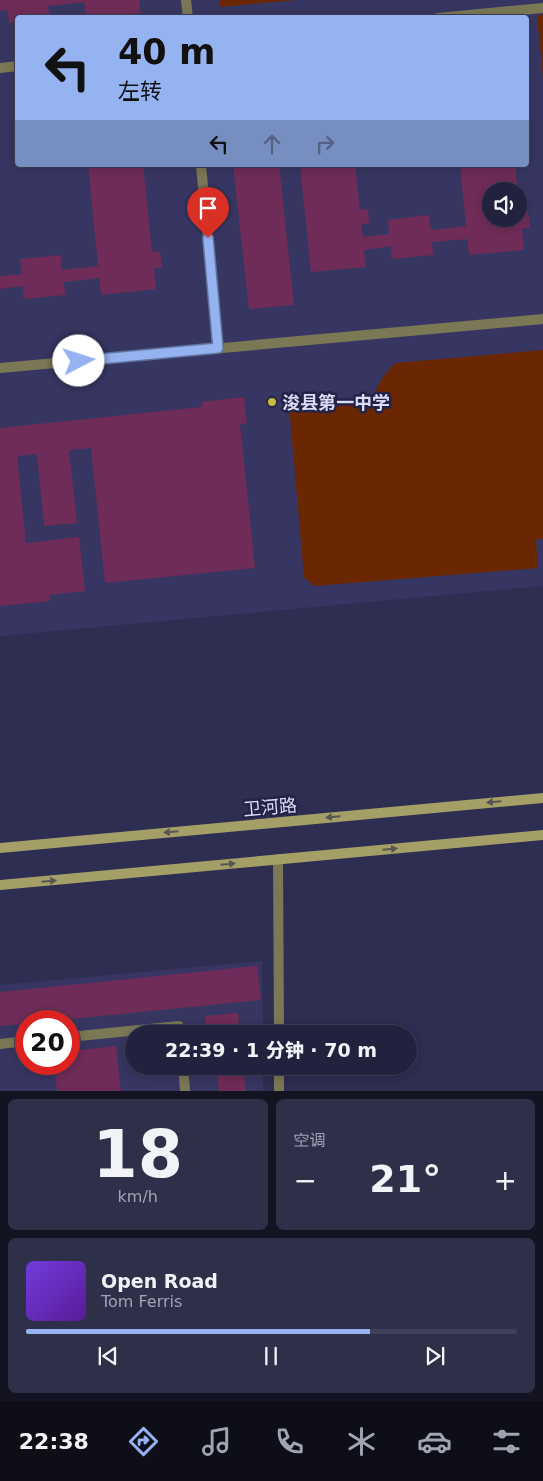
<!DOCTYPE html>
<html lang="zh">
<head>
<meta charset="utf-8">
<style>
  :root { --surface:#22223e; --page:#2e2f49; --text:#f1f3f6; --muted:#a2a4b0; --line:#3f3f58; --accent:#95b2f1 }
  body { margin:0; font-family:"DejaVu Sans","Noto Sans SC",sans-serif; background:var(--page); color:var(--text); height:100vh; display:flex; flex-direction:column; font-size:19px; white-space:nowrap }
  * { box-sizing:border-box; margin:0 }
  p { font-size:16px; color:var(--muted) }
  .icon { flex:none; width:28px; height:28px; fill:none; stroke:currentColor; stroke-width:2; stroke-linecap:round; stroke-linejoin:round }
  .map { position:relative; height:1091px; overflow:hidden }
  .panel { display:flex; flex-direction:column; gap:8px; padding:8px; background:#131322; flex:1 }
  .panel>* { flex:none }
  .top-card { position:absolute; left:15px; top:15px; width:514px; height:152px; border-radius:5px; box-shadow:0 2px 12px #0003,0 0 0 1px var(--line); background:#95b2f1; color:#111; overflow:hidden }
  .fabs { position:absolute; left:482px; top:182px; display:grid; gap:10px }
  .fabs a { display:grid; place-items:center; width:45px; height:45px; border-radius:50%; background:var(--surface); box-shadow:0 2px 12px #0003,0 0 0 1px var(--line); font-size:25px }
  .speed { position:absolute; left:15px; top:1010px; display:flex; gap:10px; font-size:25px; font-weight:700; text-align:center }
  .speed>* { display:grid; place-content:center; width:65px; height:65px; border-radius:50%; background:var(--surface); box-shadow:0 2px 12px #0003,0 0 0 1px var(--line); line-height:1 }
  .speed .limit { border:8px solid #d22; background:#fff; color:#111 }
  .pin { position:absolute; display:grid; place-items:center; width:42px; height:42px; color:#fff; margin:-51px -21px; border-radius:50% 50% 50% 0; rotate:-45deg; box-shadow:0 0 5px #0007 }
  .pin .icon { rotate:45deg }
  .me { position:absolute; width:55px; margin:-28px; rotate:85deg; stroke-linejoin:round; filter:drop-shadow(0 0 4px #0008) }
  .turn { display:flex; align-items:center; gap:18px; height:105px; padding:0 20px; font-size:22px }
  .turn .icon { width:65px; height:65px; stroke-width:2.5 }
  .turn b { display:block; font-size:35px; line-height:42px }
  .lanes { display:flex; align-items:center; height:48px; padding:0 20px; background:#0003; justify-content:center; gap:25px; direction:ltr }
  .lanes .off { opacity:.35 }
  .big { font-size:38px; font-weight:800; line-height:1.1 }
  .panel .card { flex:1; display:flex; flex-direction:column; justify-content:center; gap:8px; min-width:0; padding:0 18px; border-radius:8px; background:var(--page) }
  .panel .dial { align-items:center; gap:0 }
  .dial b { font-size:65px; line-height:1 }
  .song { display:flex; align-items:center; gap:15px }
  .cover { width:60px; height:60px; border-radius:8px; background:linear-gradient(135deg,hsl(260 70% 55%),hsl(270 70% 35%)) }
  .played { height:5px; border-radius:2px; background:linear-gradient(90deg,var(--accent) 70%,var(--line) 70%) }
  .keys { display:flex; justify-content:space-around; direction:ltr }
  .heat { display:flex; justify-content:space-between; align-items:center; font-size:28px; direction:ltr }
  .panel .tiles { flex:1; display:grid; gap:8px; grid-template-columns:1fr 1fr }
  .card:last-child { grid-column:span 2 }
  .trip { position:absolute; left:125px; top:1025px; width:292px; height:50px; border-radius:25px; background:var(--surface); box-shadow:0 2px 12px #0003,0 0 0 1px var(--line); font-weight:800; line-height:50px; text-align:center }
  .tab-bar { display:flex; height:80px; justify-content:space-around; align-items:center; background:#0e0e19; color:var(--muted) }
  .tab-bar .icon { width:35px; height:35px }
  .tab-bar .selected { color:var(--accent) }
  .tab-bar b { font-size:22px; color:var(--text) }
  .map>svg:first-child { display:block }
  .built { fill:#373662; fill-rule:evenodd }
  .green { fill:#6b2702 }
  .building { fill:#6f2c58 }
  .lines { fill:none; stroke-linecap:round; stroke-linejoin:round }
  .lane { stroke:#7b7855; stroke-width:10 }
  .street { stroke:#7b7855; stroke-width:10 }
  .secondary { stroke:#a49e67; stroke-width:10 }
  .oneway { fill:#575454 }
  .route-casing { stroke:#61749d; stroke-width:12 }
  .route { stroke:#95b2f1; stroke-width:9 }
  .poi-dot { fill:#c8bb3b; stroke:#242347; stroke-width:2 }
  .labels { text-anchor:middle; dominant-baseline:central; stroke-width:5; stroke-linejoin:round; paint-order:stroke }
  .poi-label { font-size:18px; font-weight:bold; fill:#dadbf4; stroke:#242347; text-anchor:start }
  .street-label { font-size:18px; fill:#dadbf4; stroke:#242347 }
</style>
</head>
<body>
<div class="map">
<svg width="543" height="1091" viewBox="0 0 543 1091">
  <rect width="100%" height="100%" fill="#2e2d52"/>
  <!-- built -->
  <path class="built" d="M 0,0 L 543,0 L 543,586 L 0,636 ZM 18,18 L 526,18 L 526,165 L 18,165 ZM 491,191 L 519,191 L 519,219 L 491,219 Z
    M 262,961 L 263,1034 L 134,1034 L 134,1066 L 263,1066 L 263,1091 L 0,1091 L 0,985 ZM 26,1021 L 69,1021 L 69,1064 L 26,1064 Z"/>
  <!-- green -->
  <path class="green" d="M 219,0 L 296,0 L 219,7 Z
    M 537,15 L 543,15 L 543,77 Z
    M 543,350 L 543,539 L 536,540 L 538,568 L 314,586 L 304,577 L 289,405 L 300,396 L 316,396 L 330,400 L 339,405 L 359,404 L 370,401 L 383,377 L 395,363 Z"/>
  <!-- building -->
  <path class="building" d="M 0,0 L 139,0 L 141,13 L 86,18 L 84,2 L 48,6 L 50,18 L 18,18 L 18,22 L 9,23 L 8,10 L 0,11 Z
    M 88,165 L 143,165 L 152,252 L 160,251 L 162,268 L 154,268 L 156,289 L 101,295 L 99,278 L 64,282 L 65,295 L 24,299 L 23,286 L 0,289 L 0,276 L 22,274 L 20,259 L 61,255 L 62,270 L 98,266 Z
    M 233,165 L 279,165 L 294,305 L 249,309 Z
    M 300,165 L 355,165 L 360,210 L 368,209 L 369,223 L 361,224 L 363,237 L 389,234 L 388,220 L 429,215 L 431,230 L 466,226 L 460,165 L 515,165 L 518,191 L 491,191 L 491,219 L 519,219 L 519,212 L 528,211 L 530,228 L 522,229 L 524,250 L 469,255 L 467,239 L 432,242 L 433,255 L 392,259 L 391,246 L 364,250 L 366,267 L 311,272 Z
    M 244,397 L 247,423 L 240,424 L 255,568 L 105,583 L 91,448 L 69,450 L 77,523 L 44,526 L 37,454 L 17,456 L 26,543 L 79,537 L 85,591 L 49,595 L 50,601 L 0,606 L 0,428 L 202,407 L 202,402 Z
    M 257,966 L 261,1000 L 51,1021 L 26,1021 L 26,1024 L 0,1026 L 0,992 Z
    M 238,1013 L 240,1034 L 207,1034 L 205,1016 Z
    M 116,1046 L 121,1091 L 57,1091 L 54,1064 L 69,1064 L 69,1051 Z
    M 216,1066 L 243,1066 L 246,1091 L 219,1091 Z"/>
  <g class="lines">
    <!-- lane -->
    <path class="lane" d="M 186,0 L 188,18
      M 438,18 L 543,8
      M 0,68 L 18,66
      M 201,165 L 218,348
      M 0,368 L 543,319
      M 69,1037 L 179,1026 L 179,1034
      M 0,1044 L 26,1041
      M 183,1066 L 185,1091"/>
    <!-- street -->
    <path class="street" d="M 278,859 L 279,1034
      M 279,1066 L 279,1091"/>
    <!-- secondary -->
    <path class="secondary" d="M 0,848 L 543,798
      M 0,885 L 543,835"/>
  </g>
  <!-- one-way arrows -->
  <defs><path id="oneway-solid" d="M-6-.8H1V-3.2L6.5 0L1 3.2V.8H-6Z" transform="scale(1.25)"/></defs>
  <g class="oneway">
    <use href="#oneway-solid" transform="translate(494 802) rotate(175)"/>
    <use href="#oneway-solid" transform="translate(333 817) rotate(175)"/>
    <use href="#oneway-solid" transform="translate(171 832) rotate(175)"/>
    <use href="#oneway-solid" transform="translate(390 849) rotate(-5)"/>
    <use href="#oneway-solid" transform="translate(228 864) rotate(-5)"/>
    <use href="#oneway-solid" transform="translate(49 881) rotate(-5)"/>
  </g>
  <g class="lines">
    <defs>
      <path id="route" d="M 79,361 L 218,348 L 208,238"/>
    </defs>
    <!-- route casing -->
    <use href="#route" class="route-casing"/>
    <!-- route -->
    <use href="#route" class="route"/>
  </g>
  <!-- markers -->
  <circle class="poi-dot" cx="272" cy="402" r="5"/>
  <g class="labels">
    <!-- poi labels -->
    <g class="poi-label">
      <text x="282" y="402">浚县第一中学</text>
    </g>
    <!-- street labels -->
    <g class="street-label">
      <text transform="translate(270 807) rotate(-5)">卫河路</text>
    </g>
  </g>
</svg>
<div class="fabs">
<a><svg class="icon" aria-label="sound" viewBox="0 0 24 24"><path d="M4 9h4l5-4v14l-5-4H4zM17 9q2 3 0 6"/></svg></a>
</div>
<div class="speed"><div class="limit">20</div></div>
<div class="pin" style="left:208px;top:238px;background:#d93025"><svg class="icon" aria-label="arrive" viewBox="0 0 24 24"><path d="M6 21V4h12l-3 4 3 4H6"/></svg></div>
<svg class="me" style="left:79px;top:361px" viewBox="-20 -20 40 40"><circle r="19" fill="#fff"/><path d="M0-13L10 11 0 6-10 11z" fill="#95b2f1"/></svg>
<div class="trip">22:39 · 1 分钟 · 70 m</div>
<div class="top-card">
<div class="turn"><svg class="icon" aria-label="left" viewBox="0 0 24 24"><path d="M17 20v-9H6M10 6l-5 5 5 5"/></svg><div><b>40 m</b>左转</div></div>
<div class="lanes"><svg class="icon" aria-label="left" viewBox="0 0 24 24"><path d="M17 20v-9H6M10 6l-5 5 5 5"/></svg><svg class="icon off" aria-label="ahead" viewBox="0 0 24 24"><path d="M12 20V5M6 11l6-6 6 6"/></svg><svg class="icon off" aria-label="right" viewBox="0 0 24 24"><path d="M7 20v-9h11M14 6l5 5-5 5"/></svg></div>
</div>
</div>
<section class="panel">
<div class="tiles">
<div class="card dial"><b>18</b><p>km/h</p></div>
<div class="card"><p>空调</p>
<div class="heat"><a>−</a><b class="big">21°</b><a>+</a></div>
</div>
<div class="card">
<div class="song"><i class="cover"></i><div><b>Open Road</b><p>Tom Ferris</p></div></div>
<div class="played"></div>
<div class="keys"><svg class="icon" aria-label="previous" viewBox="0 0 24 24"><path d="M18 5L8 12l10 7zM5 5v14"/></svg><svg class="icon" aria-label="pause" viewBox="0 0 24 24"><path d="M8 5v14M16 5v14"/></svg><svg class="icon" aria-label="next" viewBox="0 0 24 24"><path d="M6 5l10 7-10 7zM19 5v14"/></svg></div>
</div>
</div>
</section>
<nav class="tab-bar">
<b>22:38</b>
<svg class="icon selected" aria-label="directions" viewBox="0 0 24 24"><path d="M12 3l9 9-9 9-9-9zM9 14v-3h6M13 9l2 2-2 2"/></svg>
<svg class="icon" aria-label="music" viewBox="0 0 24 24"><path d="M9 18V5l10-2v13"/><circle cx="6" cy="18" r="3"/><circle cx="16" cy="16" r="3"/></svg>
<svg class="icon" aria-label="phone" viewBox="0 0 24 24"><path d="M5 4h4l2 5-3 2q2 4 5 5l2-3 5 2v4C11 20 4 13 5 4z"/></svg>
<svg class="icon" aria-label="climate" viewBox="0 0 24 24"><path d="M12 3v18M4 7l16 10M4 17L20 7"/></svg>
<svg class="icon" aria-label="car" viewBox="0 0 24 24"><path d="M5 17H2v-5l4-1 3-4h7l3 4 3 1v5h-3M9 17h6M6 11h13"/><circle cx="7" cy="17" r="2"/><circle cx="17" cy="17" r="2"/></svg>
<svg class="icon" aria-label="filters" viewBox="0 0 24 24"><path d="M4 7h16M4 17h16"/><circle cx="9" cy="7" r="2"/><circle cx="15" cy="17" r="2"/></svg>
</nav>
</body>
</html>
